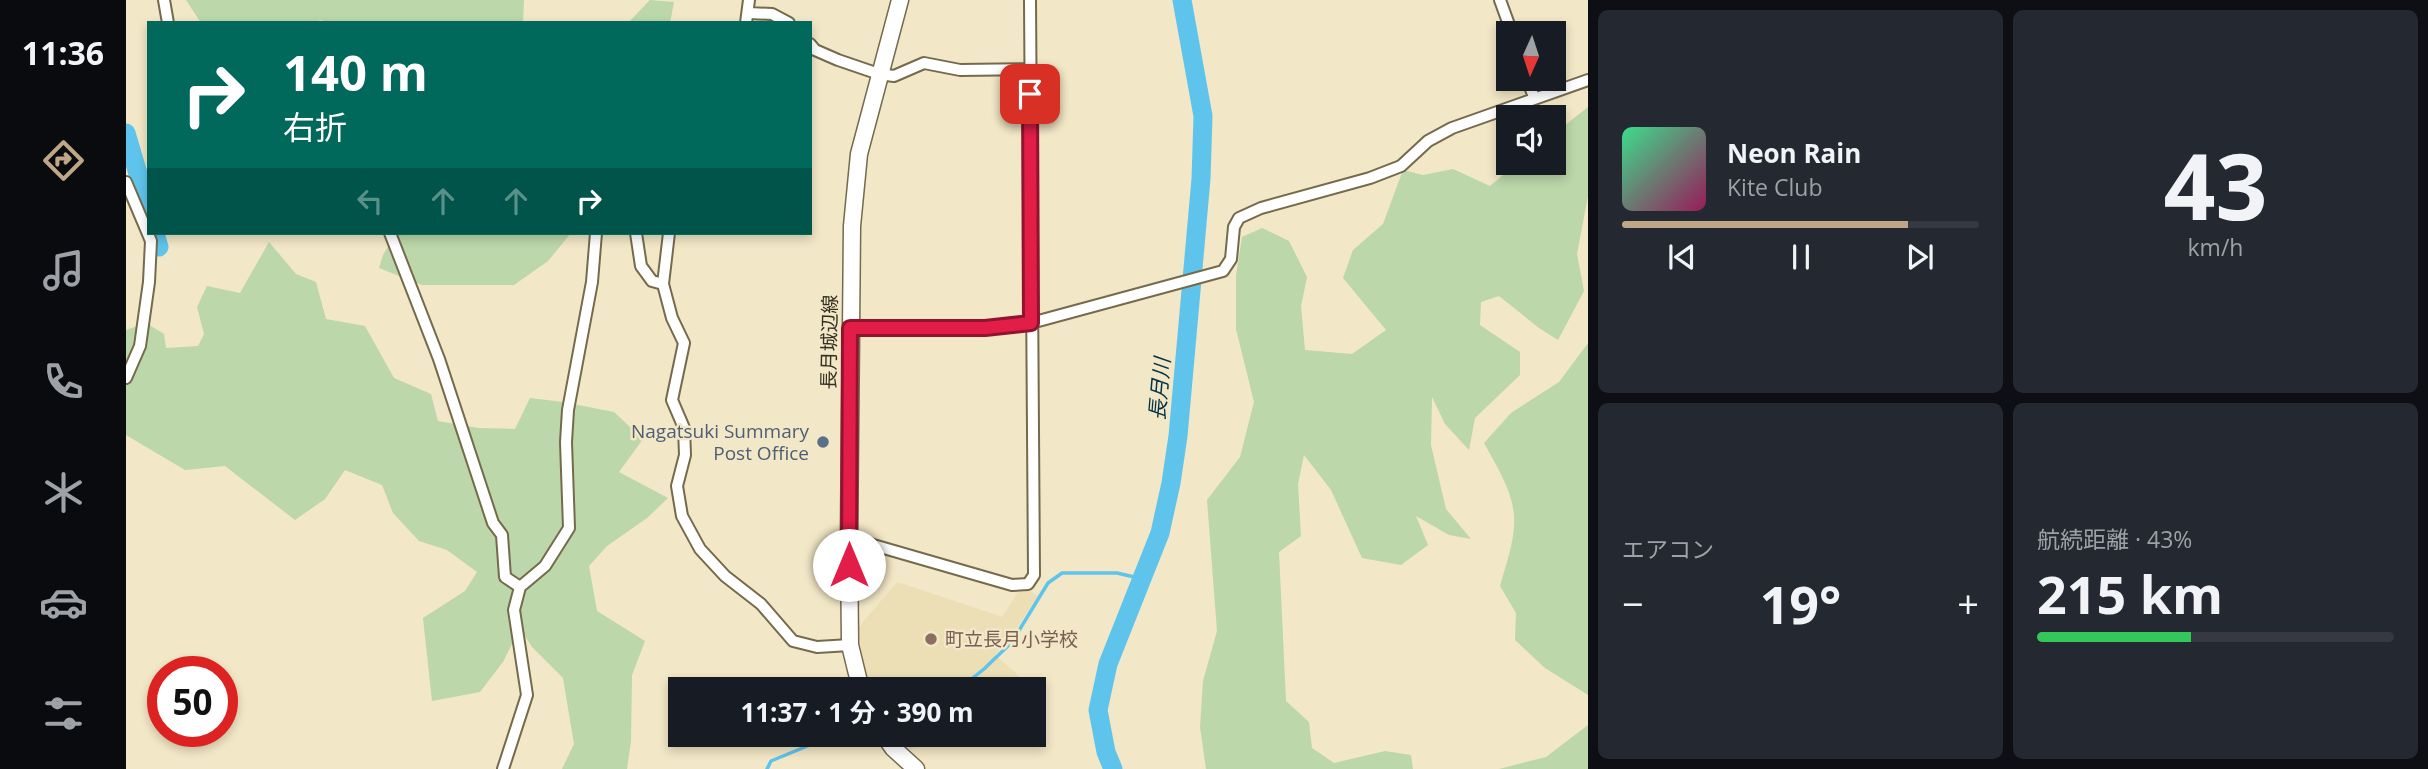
<!DOCTYPE html>
<html lang="ja">
<head>
<meta charset="utf-8">
<style>
  :root { --surface:#171b24; --page:#242831; --text:#f1f3f6; --muted:#9ea1a6; --line:#363941; --accent:#bfa687 }
  body { margin:0; font-family:"Open Sans","Noto Sans JP",sans-serif; background:var(--page); color:var(--text); height:100vh; display:flex; flex-direction:column; font-size:26px; white-space:nowrap }
  * { box-sizing:border-box; margin:0 }
  p { font-size:23px; color:var(--muted) }
  .icon { flex:none; width:38px; height:38px; fill:none; stroke:currentColor; stroke-width:2; stroke-linecap:round; stroke-linejoin:round }
  .map { position:relative; flex:1; overflow:hidden }
  .details { display:flex; flex-direction:column; gap:10px; padding:10px; background:#0d0f14; width:840px }
  .details>* { flex:none }
  .banner { position:absolute; left:21px; top:21px; width:665px; height:214px; border-radius:0px; box-shadow:0 4px 10px #0003; background:#00695c; color:#fff; overflow:hidden }
  .needle { width:46px; rotate:183deg }
  .buttons { position:absolute; left:1370px; top:21px; display:grid; gap:14px }
  .buttons a { display:grid; place-items:center; width:70px; height:70px; border-radius:0px; background:var(--surface); box-shadow:0 4px 10px #0003; font-size:35px }
  .speed { position:absolute; left:21px; top:656px; display:flex; gap:14px; font-size:35px; font-weight:700; text-align:center }
  .speed>* { display:grid; place-content:center; width:91px; height:91px; border-radius:50%; background:var(--surface); box-shadow:0 4px 10px #0003; line-height:1 }
  .speed .limit { border:10px solid #d22; background:#fff; color:#111 }
  .pin { position:absolute; display:grid; place-items:center; width:60px; height:60px; color:#fff; margin:-30px; border-radius:14px; box-shadow:0 4px 10px #0006 }
  .me { position:absolute; width:77px; margin:-38px; rotate:0deg; stroke-linejoin:round; filter:drop-shadow(0 0 5px #0008) }
  .turn { display:flex; align-items:center; gap:24px; height:147px; padding:0 21px; font-size:32px }
  .turn .icon { width:91px; height:91px; stroke-width:2.5 }
  .turn b { display:block; font-size:49px; line-height:60px }
  .lanes { display:flex; align-items:center; height:66px; padding:0 21px; background:#0003; justify-content:center; gap:35px; direction:ltr }
  .lanes .off { opacity:.35 }
  .big { font-size:52px; font-weight:700; line-height:1.1 }
  .details .card { flex:1; display:flex; flex-direction:column; justify-content:center; gap:10px; min-width:0; padding:0 24px; border-radius:10px; background:var(--page) }
  .details .dial { align-items:center; gap:0 }
  .dial b { font-size:91px; line-height:1 }
  .song { display:flex; align-items:center; gap:21px }
  .cover { width:84px; height:84px; border-radius:10px; background:linear-gradient(135deg,hsl(150 70% 55%),hsl(330 70% 35%)) }
  .played { height:7px; border-radius:4px; background:linear-gradient(90deg,var(--accent) 80%,var(--line) 80%) }
  .keys { display:flex; justify-content:space-around; direction:ltr }
  .heat { display:flex; justify-content:space-between; align-items:center; font-size:38px; direction:ltr }
  .charge { height:10px; border-radius:5px; background:linear-gradient(90deg,#34c759 43%,var(--line) 0) }
  .details .tiles { flex:1; display:grid; gap:10px; grid-template-columns:repeat(2,1fr) }
  .trip { position:absolute; left:542px; top:677px; width:378px; height:70px; border-radius:0px; background:var(--surface); box-shadow:0 4px 10px #0003; font-weight:700; line-height:70px; text-align:center }
  main { display:flex; flex:1; min-height:0 }
  .dock { display:flex; flex-direction:column; width:126px; justify-content:space-around; align-items:center; background:#090b0e; color:var(--muted) }
  .dock .icon { width:49px; height:49px }
  .dock .on { color:var(--accent) }
  .dock b { font-size:32px; color:var(--text) }
  .map>svg:first-child { display:block }
  .built { fill:#ecdeb5 }
  .green { fill:#bcd7a9 }
  .lines { fill:none; stroke-linecap:round; stroke-linejoin:round }
  .stream { stroke:#5fc4ec; stroke-width:3.5 }
  .river { stroke:#5fc4ec; stroke-width:19 }
  .minor-casing { stroke:#746a4c; stroke-width:14 }
  .secondary-casing { stroke:#746a4c; stroke-width:19 }
  .minor { stroke:#fff; stroke-width:10 }
  .secondary { stroke:#fff; stroke-width:16 }
  .route-casing { stroke:#92132f; stroke-width:18 }
  .route { stroke:#e11d48; stroke-width:12 }
  .service-dot { fill:#5c6f8a; stroke:#f2e7c6; stroke-width:2.5 }
  .education-dot { fill:#8d6e63; stroke:#f2e7c6; stroke-width:2.5 }
  .labels { text-anchor:middle; dominant-baseline:central; stroke-width:5; stroke-linejoin:round; paint-order:stroke }
  .street-label { font-size:19px; fill:#332f22; stroke:#f2e7c6 }
  .service-label { font-size:19px; fill:#4e5e75; stroke:#f2e7c6; text-anchor:end }
  .education-label { font-size:19px; fill:#785e54; stroke:#f2e7c6; text-anchor:start }
  .water-label { font-size:21px; font-style:italic; fill:#033344; stroke:#f2e7c6 }
</style>
</head>
<body>
<main>
<nav class="dock">
<b>11:36</b>
<svg class="icon on" aria-label="directions" viewBox="0 0 24 24"><path d="M12 3l9 9-9 9-9-9zM9 14v-3h6M13 9l2 2-2 2"/></svg>
<svg class="icon" aria-label="music" viewBox="0 0 24 24"><path d="M9 18V5l10-2v13"/><circle cx="6" cy="18" r="3"/><circle cx="16" cy="16" r="3"/></svg>
<svg class="icon" aria-label="phone" viewBox="0 0 24 24"><path d="M5 4h4l2 5-3 2q2 4 5 5l2-3 5 2v4C11 20 4 13 5 4z"/></svg>
<svg class="icon" aria-label="climate" viewBox="0 0 24 24"><path d="M12 3v18M4 7l16 10M4 17L20 7"/></svg>
<svg class="icon" aria-label="car" viewBox="0 0 24 24"><path d="M5 17H2v-5l4-1 3-4h7l3 4 3 1v5h-3M9 17h6M6 11h13"/><circle cx="7" cy="17" r="2"/><circle cx="17" cy="17" r="2"/></svg>
<svg class="icon" aria-label="filters" viewBox="0 0 24 24"><path d="M4 7h16M4 17h16"/><circle cx="9" cy="7" r="2"/><circle cx="15" cy="17" r="2"/></svg>
</nav>
<div class="map">
<svg width="1462" height="769" viewBox="0 0 1462 769">
  <rect width="100%" height="100%" fill="#f2e7c6"/>
  <!-- built -->
  <path class="built" d="M 771,582 L 876,617 L 896,586 L 912,596 L 886,635 L 869,655 L 895,678 L 899,689 L 746,689 L 736,659 L 733,627 Z
    M 771,735 L 843,735 L 781,750 Z"/>
  <!-- green -->
  <path class="green" d="M 60,0 L 398,0 L 397,23 L 198,23 L 195,20 L 187,23 L 75,23 Z
    M 524,0 L 548,2 L 544,23 L 502,23 Z
    M 1462,107 L 1462,196 L 1451,254 L 1458,291 L 1432,340 L 1413,328 L 1373,296 L 1355,302 L 1354,325 L 1394,352 L 1394,375 L 1349,418 L 1343,450 L 1319,424 L 1306,397 L 1305,445 L 1320,509 L 1345,539 L 1323,535 L 1290,516 L 1302,545 L 1275,565 L 1236,558 L 1205,490 L 1178,455 L 1172,484 L 1175,536 L 1153,552 L 1160,701 L 1183,722 L 1186,748 L 1208,763 L 1259,751 L 1285,755 L 1287,769 L 1080,769 L 1074,727 L 1077,681 L 1091,631 L 1081,500 L 1114,457 L 1128,402 L 1110,329 L 1110,276 L 1116,237 L 1136,228 L 1163,241 L 1181,277 L 1175,306 L 1179,350 L 1226,354 L 1260,330 L 1217,278 L 1227,250 L 1257,224 L 1277,170 L 1297,175 L 1327,169 L 1364,186 L 1391,163 L 1428,163 L 1428,131 L 1438,126 Z
    M 270,233 L 445,233 L 422,261 L 388,285 L 296,285 L 253,268 L 257,255 Z
    M 143,242 L 170,274 L 190,282 L 200,319 L 239,326 L 268,378 L 305,394 L 312,421 L 352,428 L 389,429 L 404,398 L 437,402 L 488,412 L 517,439 L 493,472 L 542,498 L 521,518 L 481,546 L 463,566 L 471,611 L 519,641 L 506,675 L 505,741 L 501,769 L 436,769 L 448,744 L 437,678 L 406,647 L 394,628 L 377,662 L 354,692 L 306,701 L 297,618 L 339,591 L 351,572 L 321,550 L 293,541 L 267,513 L 256,485 L 219,470 L 199,499 L 169,520 L 99,466 L 59,470 L 0,435 L 0,330 L 20,323 L 38,334 L 40,348 L 72,346 L 78,334 L 71,307 L 81,286 L 114,293 Z
    M 1462,343 L 1462,695 L 1419,668 L 1389,640 L 1390,613 L 1374,586 C 1380,564 1390,538 1388,515 C 1386,490 1370,465 1358,443 L 1385,413 L 1433,382 Z
    M 1462,725 L 1462,769 L 1373,769 L 1420,757 Z"/>
  <g class="lines">
    <!-- stream -->
    <path class="stream" d="M 827,690 L 838,685 L 858,669 L 886,642 L 922,583 L 936,573 L 991,573 L 1017,579
      M 641,769 L 645,761 L 708,735"/>
    <!-- river -->
    <path class="river" d="M 0,133 L 23,211
      M 29,233 L 33,247
      M 987,769 L 980,752 L 972,710 L 982,664 L 1034,533 L 1045,483 L 1052,436 L 1075,179 L 1077,116 L 1056,0"/>
    <defs>
      <path id="minor" d="M 38,0 L 42,23
        M 1374,0 L 1386,33
        M 623,13 L 646,14 L 663,23
        M 620,23 L 623,0
        M 684,44 L 689,50 L 712,60 L 753,74 L 768,76 L 798,63 L 834,70 L 903,69
        M 1401,79 L 1408,97
        M 0,182 L 25,241 L 23,282 L 14,346 L 0,378
        M 264,233 L 313,359 L 367,523 L 376,535 L 379,577 L 394,587
        M 510,233 L 515,266 L 526,281 L 537,284
        M 543,233 L 537,284 L 546,318 L 558,343 L 546,400 L 558,428 L 559,455 L 551,486 L 556,516 L 574,549 L 599,576 L 635,604 L 667,641 L 691,647 L 724,645
        M 724,328 L 859,328 L 905,323 L 1097,271 L 1105,259 L 1108,227 L 1113,218 L 1135,208 L 1244,178 L 1275,166 L 1302,141 L 1326,128 L 1462,80
        M 723,538 L 886,585 L 902,584 L 908,575 L 904,0
        M 377,769 L 401,695 L 388,610 L 394,587 L 419,566 L 443,528 L 440,442 L 442,410 L 466,282 L 470,233"/>
      <path id="secondary" d="M 735,690 L 724,645 L 723,538 L 726,226 L 733,154 L 774,0
        M 758,735 L 767,748 L 790,769"/>
    </defs>
    <!-- minor casing -->
    <use href="#minor" class="minor-casing"/>
    <!-- secondary casing -->
    <use href="#secondary" class="secondary-casing"/>
    <!-- minor -->
    <use href="#minor" class="minor"/>
    <!-- secondary -->
    <use href="#secondary" class="secondary"/>
  </g>
  <g class="lines">
    <defs>
      <path id="route" d="M 723,565 L 724,328 L 859,328 L 905,323 L 904,94"/>
    </defs>
    <!-- route casing -->
    <use href="#route" class="route-casing"/>
    <!-- route -->
    <use href="#route" class="route"/>
  </g>
  <!-- markers -->
  <circle class="service-dot" cx="697" cy="442" r="7"/>
  <circle class="education-dot" cx="805" cy="639" r="7"/>
  <g class="labels">
    <!-- street labels -->
    <g class="street-label">
      <text transform="translate(703 342) rotate(-89)">長月城辺線</text>
    </g>
    <!-- service labels -->
    <g class="service-label">
      <text x="683" y="431">Nagatsuki Summary<tspan x="683" dy="22">Post Office</tspan></text>
    </g>
    <!-- education labels -->
    <g class="education-label">
      <text x="819" y="639">町立長月小学校</text>
    </g>
    <!-- water labels -->
    <g class="water-label">
      <text transform="translate(1033 389) rotate(-85)">長月川</text>
    </g>
  </g>
</svg>
<div class="buttons">
<a><svg class="needle" viewBox="-14 -14 28 28"><path d="M0-13l5 13h-10z" fill="#e53935"/><path d="M0 13l5-13h-10z" fill="#9ea1a6"/></svg></a>
<a><svg class="icon" aria-label="sound" viewBox="0 0 24 24"><path d="M4 9h4l5-4v14l-5-4H4zM17 9q2 3 0 6"/></svg></a>
</div>
<div class="speed"><div class="limit">50</div></div>
<div class="pin" style="left:904px;top:94px;background:#d93025"><svg class="icon" aria-label="arrive" viewBox="0 0 24 24"><path d="M6 21V4h12l-3 4 3 4H6"/></svg></div>
<svg class="me" style="left:723px;top:565px" viewBox="-20 -20 40 40"><circle r="19" fill="#fff"/><path d="M0-13L10 11 0 6-10 11z" fill="#e11d48"/></svg>
<div class="trip">11:37 · 1 分 · 390 m</div>
<div class="banner">
<div class="turn"><svg class="icon" aria-label="right" viewBox="0 0 24 24"><path d="M7 20v-9h11M14 6l5 5-5 5"/></svg><div><b>140 m</b>右折</div></div>
<div class="lanes"><svg class="icon off" aria-label="left" viewBox="0 0 24 24"><path d="M17 20v-9H6M10 6l-5 5 5 5"/></svg><svg class="icon off" aria-label="ahead" viewBox="0 0 24 24"><path d="M12 20V5M6 11l6-6 6 6"/></svg><svg class="icon off" aria-label="ahead" viewBox="0 0 24 24"><path d="M12 20V5M6 11l6-6 6 6"/></svg><svg class="icon" aria-label="right" viewBox="0 0 24 24"><path d="M7 20v-9h11M14 6l5 5-5 5"/></svg></div>
</div>
</div>
<section class="details">
<div class="tiles">
<div class="card">
<div class="song"><i class="cover"></i><div><b>Neon Rain</b><p>Kite Club</p></div></div>
<div class="played"></div>
<div class="keys"><svg class="icon" aria-label="previous" viewBox="0 0 24 24"><path d="M18 5L8 12l10 7zM5 5v14"/></svg><svg class="icon" aria-label="pause" viewBox="0 0 24 24"><path d="M8 5v14M16 5v14"/></svg><svg class="icon" aria-label="next" viewBox="0 0 24 24"><path d="M6 5l10 7-10 7zM19 5v14"/></svg></div>
</div>
<div class="card dial"><b>43</b><p>km/h</p></div>
<div class="card"><p>エアコン</p>
<div class="heat"><a>−</a><b class="big">19°</b><a>+</a></div>
</div>
<div class="card"><p>航続距離 · 43%</p><b class="big">215 km</b><div class="charge"></div></div>
</div>
</section>
</main>
</body>
</html>
